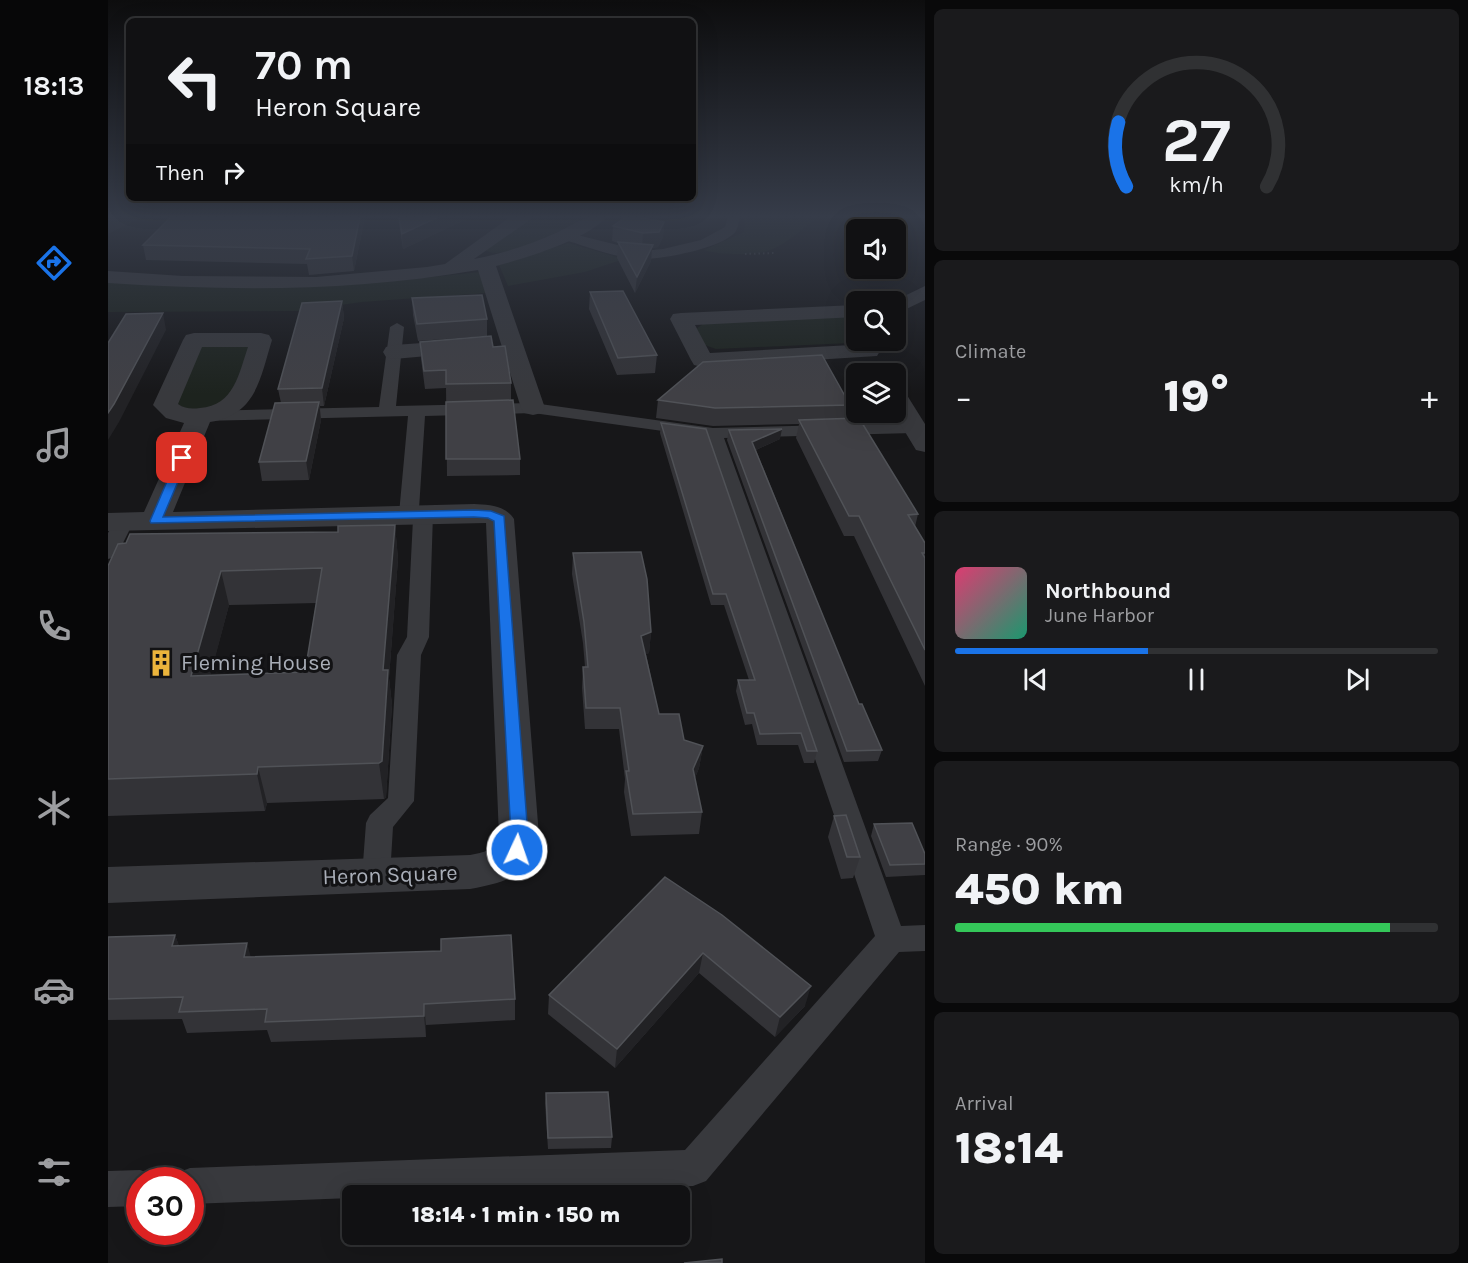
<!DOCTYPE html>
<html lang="en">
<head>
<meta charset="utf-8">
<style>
  :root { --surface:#111113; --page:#1a1a1c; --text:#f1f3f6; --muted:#9c9da0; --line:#303133; --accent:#1a73e8 }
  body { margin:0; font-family:Karla,sans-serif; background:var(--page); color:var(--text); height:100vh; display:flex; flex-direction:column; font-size:22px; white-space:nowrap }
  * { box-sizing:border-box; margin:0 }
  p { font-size:20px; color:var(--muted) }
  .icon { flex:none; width:33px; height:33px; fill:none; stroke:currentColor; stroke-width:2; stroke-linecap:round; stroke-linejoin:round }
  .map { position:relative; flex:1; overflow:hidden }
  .side { display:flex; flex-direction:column; gap:9px; padding:9px; background:#09090a; width:543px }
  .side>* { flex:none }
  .guide { position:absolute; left:18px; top:18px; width:570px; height:183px; border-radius:9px; box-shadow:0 6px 24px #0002,0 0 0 2px var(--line); background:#111113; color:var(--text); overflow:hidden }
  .tools { position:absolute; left:738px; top:219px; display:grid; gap:12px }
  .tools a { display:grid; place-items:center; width:60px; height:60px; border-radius:9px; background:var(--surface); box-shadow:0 6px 24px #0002,0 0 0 2px var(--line); font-size:30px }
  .speed { position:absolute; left:18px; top:1167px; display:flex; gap:12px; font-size:30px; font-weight:700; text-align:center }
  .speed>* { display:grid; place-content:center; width:78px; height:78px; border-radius:50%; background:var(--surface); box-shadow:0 6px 24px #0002,0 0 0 2px var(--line); line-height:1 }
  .speed .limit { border:9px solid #d22; background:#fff; color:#111 }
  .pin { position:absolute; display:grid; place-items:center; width:51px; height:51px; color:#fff; margin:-26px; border-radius:12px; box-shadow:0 3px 9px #0006 }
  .me { position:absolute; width:66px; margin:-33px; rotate:3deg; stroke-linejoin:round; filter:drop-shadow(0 0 4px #0008) }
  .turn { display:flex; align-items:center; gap:21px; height:126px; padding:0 30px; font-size:27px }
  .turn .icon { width:78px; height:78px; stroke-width:2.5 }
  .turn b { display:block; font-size:42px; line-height:51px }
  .then { display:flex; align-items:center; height:57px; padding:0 30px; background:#0003; gap:12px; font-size:22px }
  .big { font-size:45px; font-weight:800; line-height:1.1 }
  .side .card { flex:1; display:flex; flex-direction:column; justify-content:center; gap:9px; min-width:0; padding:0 21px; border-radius:9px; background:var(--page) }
  .side .dial { align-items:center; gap:0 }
  .dial svg { height:156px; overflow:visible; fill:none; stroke:var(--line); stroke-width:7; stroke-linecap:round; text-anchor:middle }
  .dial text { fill:var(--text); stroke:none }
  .song { display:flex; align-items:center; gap:18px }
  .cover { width:72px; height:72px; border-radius:9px; background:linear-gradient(135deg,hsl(340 70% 55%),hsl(160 70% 35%)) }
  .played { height:6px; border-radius:3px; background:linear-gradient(90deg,var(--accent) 40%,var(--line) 40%) }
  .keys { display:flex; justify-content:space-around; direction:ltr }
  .heat { display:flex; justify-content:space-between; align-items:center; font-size:33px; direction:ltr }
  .charge { height:9px; border-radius:4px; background:linear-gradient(90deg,#34c759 90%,var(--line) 0) }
  .trip { position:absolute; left:234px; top:1185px; width:348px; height:60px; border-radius:9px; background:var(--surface); box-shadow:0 6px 24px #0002,0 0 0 2px var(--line); font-weight:800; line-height:60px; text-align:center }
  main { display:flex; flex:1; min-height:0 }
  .menu { display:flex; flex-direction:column; width:108px; justify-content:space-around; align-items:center; background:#070708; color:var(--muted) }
  .menu .icon { width:42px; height:42px }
  .menu .active { color:var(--accent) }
  .menu b { font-size:27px; color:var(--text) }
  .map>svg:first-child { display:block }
  .green { fill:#1d231e }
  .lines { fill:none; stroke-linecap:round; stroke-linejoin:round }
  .path { stroke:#3e4044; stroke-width:2; stroke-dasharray:1.5 3; stroke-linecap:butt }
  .lane { fill:#38393d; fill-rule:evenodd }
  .street { fill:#38393d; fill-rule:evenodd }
  .wall { fill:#333337; fill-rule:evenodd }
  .shaded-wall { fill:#222225 }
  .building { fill:#404045; stroke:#505257; stroke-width:1.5; fill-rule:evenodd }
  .route { fill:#1a73e8; stroke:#114b97; stroke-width:1.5 }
  .labels { text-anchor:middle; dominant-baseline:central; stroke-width:6; stroke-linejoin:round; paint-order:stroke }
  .poi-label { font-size:22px; fill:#a9aeb8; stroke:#121214; text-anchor:start }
  .street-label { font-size:22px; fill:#a9aeb8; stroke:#121214 }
</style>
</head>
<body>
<main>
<nav class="menu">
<b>18:13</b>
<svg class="icon active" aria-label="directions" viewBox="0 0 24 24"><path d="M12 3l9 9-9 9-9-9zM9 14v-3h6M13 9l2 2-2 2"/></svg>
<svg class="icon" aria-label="music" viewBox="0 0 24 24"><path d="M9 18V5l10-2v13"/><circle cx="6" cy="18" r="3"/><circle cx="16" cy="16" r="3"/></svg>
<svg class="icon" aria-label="phone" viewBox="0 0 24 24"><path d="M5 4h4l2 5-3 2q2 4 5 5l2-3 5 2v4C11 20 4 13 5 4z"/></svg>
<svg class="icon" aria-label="climate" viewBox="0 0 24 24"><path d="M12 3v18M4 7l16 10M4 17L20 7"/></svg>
<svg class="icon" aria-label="car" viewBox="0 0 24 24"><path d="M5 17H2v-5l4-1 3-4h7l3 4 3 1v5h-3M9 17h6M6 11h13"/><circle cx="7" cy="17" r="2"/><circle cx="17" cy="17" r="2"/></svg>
<svg class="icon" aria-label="filters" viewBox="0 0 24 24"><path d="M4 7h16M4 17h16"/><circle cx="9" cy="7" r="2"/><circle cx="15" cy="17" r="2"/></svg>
</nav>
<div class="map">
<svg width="817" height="1263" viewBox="0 0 817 1263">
  <rect width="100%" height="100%" fill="#171719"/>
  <!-- green -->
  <path class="green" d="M 424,217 L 477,217 C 460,227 392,265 376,249 Z
    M 637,217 L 711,217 C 696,227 681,242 665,249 C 652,256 609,255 596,250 L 636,232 Z
    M 460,243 L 516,259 L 477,272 L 400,286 L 391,265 Z
    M 372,272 L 379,293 L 254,302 L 191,311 L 0,312 L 0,281 L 275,282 Z
    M 748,316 L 748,333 L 743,343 L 608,349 L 594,344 L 588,329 L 596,323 Z
    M 86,340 L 153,340 L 133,399 L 92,416 L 58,398 Z"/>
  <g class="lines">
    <!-- path -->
    <path class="path" d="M 637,254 L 666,253"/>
    <!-- lane -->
    <path class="lane" d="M 620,217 L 632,217 C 631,221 630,227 628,231 C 616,248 555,259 535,259 C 508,259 479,246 453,239 L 451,236 L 457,232 L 534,251 L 555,249 L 593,240 L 617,227 Z
      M 289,323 L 296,327 L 288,406 L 425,403 L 605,428 L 805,423 L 811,424 L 814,428 L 811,432 L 805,433 L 616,438 L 793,926 L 817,925 L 817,951 L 791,952 L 598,1181 L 585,1186 L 325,1196 L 244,1196 L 244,1198 L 82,1204 L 82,1180 L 66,1180 L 69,1173 L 82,1168 L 577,1150 L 767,936 L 598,437 L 425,413 L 317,416 L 311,509 L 322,510 L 325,514 L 321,637 L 313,655 L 306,801 L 285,827 L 282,876 L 278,884 L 268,888 L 258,884 L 254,876 L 258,823 L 262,815 L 280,798 L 289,655 L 299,637 L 305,519 L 294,518 L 291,514 L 300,416 L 92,421 L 86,420 L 83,416 L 86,412 L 92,411 L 271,407 L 282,327 Z
      M 16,515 L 23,517 L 26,521 L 10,553 L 7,557 L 0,559 L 0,533 L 9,517 Z
      M 32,1170 L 45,1175 L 47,1180 L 32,1180 L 32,1206 L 0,1207 L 0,1171 Z"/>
    <!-- street -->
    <path class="street" d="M 402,217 L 426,217 L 366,259 C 394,254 424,244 450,232 C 473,221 470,217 498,217 C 481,239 415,259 388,266 L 437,408 L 434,413 L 425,415 L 416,413 L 413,408 L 370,270 C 244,292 126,291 0,283 L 0,271 L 75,276 L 208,277 L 319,267 L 337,264 Z
      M 817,286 L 817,300 L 788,314 L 788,302 L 784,302 Z
      M 748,305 L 748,317 L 587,325 L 602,353 L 761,344 L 769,346 L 772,351 L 769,356 L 594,367 L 586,365 L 583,360 L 562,319 L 565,314 L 573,313 Z
      M 86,333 L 153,333 L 161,335 L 164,340 C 152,379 148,415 102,422 L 65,512 L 366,504 C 381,505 397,505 406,519 L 431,836 C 422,876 399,882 362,889 L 0,903 L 0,867 L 362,855 C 376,852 387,851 391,836 L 378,523 L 0,531 L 0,513 L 36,512 L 76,423 L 58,418 L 45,405 L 75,340 L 78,335 ZM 94,347 L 140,347 C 131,373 126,406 92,408 C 84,409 77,409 70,404 Z
      M 356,340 L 364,342 L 367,347 L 364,352 L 286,359 L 278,357 L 275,352 L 278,347 L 286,345 Z
      M 788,390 L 797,392 L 817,424 L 817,452 L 808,450 L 785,412 L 788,412 Z"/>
  </g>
  <!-- wall -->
  <path class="wall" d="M 257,217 L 246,271 L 201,275 L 199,264 L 38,260 L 35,245 Z
    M 290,217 L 363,217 L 295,249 Z
    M 556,222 L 555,237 L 550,247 L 544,248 L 543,261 L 527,293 L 509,258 L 510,243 L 504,241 L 505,226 Z
    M 482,292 L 549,355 L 547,373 L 509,375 L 481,309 Z
    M 304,298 L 379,319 L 379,336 L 310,341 L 305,315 Z
    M 234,301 L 236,318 L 216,406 L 212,406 L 213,420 L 201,480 L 154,481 L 151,462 L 173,403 L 170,389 Z
    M 312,342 L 385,347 L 403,383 L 403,400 L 412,459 L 412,475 L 339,476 L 338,388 L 317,389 L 313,359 Z
    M 550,400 L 742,405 L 739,418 L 810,514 L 807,527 L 817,543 L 817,686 L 746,536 L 736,536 L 688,438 L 691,424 L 605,426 L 548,418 Z
    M 553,423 L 709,751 L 706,763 L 696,763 L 690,745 L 649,745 L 644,724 L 637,725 L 628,691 L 630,680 L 641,680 L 616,605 L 603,605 L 552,433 Z
    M 621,430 L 672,439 L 648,450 L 751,704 L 774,750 L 770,761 L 736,762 L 619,440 Z
    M 287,525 L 290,559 L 281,678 L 284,705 L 278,797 L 276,799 L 159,803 L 157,811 L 0,816 L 0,566 L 230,532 ZM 208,603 L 197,672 L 102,675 L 121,605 Z
    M 465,553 L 543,632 L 541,653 L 538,654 L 551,714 L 576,740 L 595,746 L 591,768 L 587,778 L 594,812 L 591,834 L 523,836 L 516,792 L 517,779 L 511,729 L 477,729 L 474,688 L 475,667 L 477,667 L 475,643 L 464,574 Z
    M 726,816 L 752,857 L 745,878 L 733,879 L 720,837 Z
    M 766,824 L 817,854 L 817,875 L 778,877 L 763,836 Z
    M 557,877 L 697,1006 L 667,1037 L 591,973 L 507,1068 L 440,1014 L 441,995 Z
    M 67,935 L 71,946 L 407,999 L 407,1020 L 318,1025 L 318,1037 L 163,1042 L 159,1030 L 79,1033 L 74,1019 L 0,1020 L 0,937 Z
    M 438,1093 L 504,1137 L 503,1148 L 440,1149 L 437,1103 Z"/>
  <!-- shaded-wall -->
  <path class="shaded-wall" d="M 0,217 L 34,217 L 0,234 Z
    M 252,217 L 257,217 L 246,271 L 244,256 Z
    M 330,217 L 363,217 L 295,249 L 294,234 Z
    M 556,222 L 555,237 L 550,247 L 544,248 L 543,261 L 527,293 L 529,277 L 534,249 L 535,233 Z
    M 234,301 L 236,318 L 216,406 L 214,388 Z
    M 55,313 L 58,330 L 11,422 L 0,440 L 0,413 Z
    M 211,402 L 213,420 L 201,480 L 198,461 Z
    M 674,429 L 672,439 L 643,452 L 644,442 Z
    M 287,525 L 290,559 L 281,678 L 284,705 L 278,797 L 276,799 L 271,763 L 275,670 Z
    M 113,571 L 121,605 L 93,711 L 83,676 Z
    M 543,632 L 541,653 L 531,657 L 533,636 Z
    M 595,746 L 591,768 L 582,790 L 585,769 Z
    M 150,767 L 159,803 L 157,811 L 149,774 Z
    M 67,935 L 75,957 L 64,946 Z
    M 139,943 L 145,965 L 136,957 Z
    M 595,953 L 591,973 L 507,1068 L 509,1049 Z
    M 703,986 L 697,1006 L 667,1037 L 672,1017 Z
    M 316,1004 L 318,1025 L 318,1037 L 316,1016 Z"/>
  <!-- building -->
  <path class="building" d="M 63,217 L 252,217 L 244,256 L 198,259 L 202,249 L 35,245 Z
    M 291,217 L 330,217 L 294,234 Z
    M 518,217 L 530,217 L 556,222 L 551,232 L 535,233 L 505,226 Z
    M 510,242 L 545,245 L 529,277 Z
    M 515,291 L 549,355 L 510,358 L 482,292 Z
    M 374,295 L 379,319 L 309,324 L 304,298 Z
    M 234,301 L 214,388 L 170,389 L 194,303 Z
    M 55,313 L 6,404 L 0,413 L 0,343 L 18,314 Z
    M 383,336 L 385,347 L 397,346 L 403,383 L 338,384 L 338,370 L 316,371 L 312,342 Z
    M 714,355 L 742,405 L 607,408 L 550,400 L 595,362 Z
    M 405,400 L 412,459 L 338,459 L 338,402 Z
    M 211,402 L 198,461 L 151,462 L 167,403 Z
    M 751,418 L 810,514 L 800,515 L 817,543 L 817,553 L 814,553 L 817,558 L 817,650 L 751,516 L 741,516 L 691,420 Z
    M 553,423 L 598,429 L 709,751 L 699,751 L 693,733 L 652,734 L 646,713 L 639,713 L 630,680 L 647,680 L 618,594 L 605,594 Z
    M 674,429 L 644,442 L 751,704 L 754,704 L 774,750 L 739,751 L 621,430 Z
    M 287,525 L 275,670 L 280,670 L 274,761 L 271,763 L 150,767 L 149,774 L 0,779 L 0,566 L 10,544 L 18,543 L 22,534 L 230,532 L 230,526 ZM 214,568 L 197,672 L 83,676 L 113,571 Z
    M 533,552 L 539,579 L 543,632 L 533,636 L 551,714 L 571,714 L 576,740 L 595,746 L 585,769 L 594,812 L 525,814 L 518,771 L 521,771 L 512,708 L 478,708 L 475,667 L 480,667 L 476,622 L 465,553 Z
    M 738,815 L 752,857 L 739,857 L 726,816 Z
    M 804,823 L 817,854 L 817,864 L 782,865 L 766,824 Z
    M 557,877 L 614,915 L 703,986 L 672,1017 L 595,953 L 509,1049 L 441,995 Z
    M 67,935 L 64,946 L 139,943 L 136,957 L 333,951 L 333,939 L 403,935 L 407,999 L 316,1004 L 316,1016 L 157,1022 L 159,1009 L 71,1012 L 75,997 L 0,999 L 0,937 Z
    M 500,1092 L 504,1137 L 440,1138 L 438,1093 Z
    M 614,1259 L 614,1263 L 576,1263 Z"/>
  <!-- sky -->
  <linearGradient id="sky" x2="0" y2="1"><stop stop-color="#0d0d0e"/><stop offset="0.55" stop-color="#363c49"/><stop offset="1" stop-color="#363c49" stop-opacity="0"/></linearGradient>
  <rect width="817" height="394" fill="url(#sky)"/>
  <!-- route -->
  <path class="route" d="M 74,455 L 80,458 L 55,517 L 366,510 L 383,511 L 396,516 L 420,836 L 415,854 L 409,856 L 403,854 L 400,850 L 403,836 L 386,521 L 380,518 L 366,517 L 43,523 L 42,521 L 69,458 Z"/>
  <!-- icons -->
  <defs>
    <symbol id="building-bare" viewBox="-9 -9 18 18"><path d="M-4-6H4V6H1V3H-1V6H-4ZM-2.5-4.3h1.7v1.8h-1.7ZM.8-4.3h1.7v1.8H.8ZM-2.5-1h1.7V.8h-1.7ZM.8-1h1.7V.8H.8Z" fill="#ebb43c" stroke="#121214" stroke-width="2.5" paint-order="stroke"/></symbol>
  </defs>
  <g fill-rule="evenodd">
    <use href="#building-bare" x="34" y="644" width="38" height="38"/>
  </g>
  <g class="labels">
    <!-- poi labels -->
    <g class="poi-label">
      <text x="73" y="663">Fleming House</text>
    </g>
    <!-- street labels -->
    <g class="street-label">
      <text transform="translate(282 875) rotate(-2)">Heron Square</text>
    </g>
  </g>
</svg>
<div class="tools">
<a><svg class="icon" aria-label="sound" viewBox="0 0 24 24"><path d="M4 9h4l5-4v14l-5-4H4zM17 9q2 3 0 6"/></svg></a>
<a><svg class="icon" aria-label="search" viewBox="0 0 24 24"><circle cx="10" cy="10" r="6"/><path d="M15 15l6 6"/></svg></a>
<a><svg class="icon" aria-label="layers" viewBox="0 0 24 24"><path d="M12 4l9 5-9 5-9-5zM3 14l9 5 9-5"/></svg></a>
</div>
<div class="speed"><div class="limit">30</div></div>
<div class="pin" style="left:74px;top:458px;background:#d93025"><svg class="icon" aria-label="arrive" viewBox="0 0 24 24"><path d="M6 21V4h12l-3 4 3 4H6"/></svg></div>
<svg class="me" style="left:409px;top:850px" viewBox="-20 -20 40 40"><circle r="17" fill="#1a73e8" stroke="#fff" stroke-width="3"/><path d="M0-11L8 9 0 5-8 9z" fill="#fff"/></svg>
<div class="trip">18:14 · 1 min · 150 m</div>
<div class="guide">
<div class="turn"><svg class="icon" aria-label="left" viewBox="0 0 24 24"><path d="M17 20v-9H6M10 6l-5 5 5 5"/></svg><div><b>70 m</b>Heron Square</div></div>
<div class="then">Then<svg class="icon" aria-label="right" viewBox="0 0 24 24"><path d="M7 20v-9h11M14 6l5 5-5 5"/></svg></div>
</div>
</div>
<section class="side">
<div class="card dial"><svg viewBox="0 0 100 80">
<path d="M14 69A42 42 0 1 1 86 69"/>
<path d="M14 69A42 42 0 0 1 10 36" stroke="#1a73e8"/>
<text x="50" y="56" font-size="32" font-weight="700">27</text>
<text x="50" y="72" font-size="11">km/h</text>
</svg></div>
<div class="card"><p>Climate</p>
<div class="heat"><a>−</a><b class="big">19°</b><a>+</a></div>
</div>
<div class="card">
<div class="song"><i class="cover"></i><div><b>Northbound</b><p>June Harbor</p></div></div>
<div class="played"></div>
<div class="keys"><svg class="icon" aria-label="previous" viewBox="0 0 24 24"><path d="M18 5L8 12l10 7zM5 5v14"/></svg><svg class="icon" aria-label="pause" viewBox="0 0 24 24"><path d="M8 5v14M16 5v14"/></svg><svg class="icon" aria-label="next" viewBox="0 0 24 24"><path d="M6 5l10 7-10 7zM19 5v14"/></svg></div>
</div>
<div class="card"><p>Range · 90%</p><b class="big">450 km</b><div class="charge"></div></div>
<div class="card"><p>Arrival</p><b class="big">18:14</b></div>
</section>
</main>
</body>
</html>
